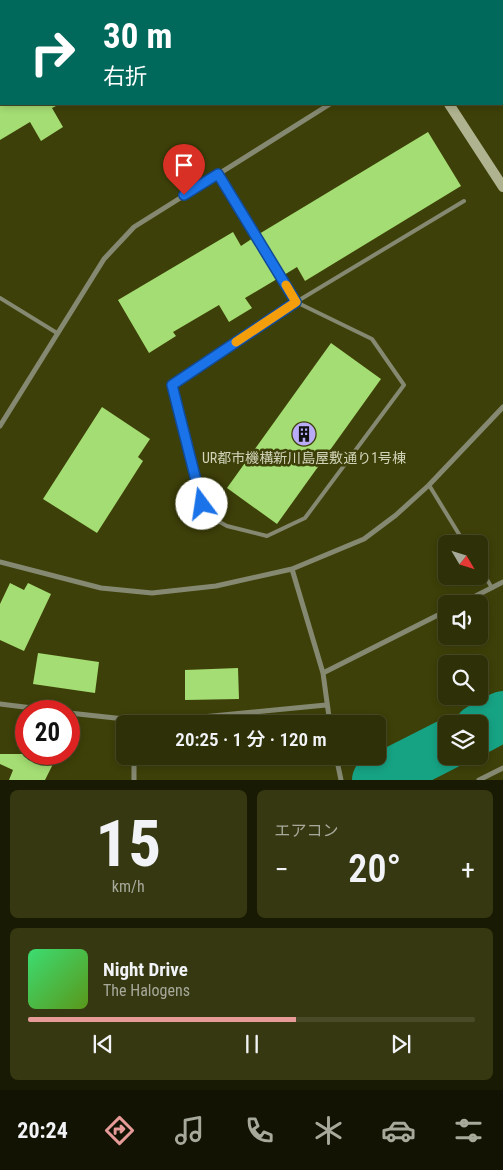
<!DOCTYPE html>
<html lang="ja">
<head>
<meta charset="utf-8">
<style>
  :root { --surface:#2e3007; --page:#363811; --text:#f1f3f6; --muted:#a7a99b; --line:#494b28; --accent:#e69b98 }
  body { margin:0; font-family:"Roboto Condensed","Noto Sans JP",sans-serif; background:var(--page); color:var(--text); height:100vh; display:flex; flex-direction:column; font-size:19px; white-space:nowrap }
  * { box-sizing:border-box; margin:0 }
  p { font-size:16px; color:var(--muted) }
  .icon { flex:none; width:28px; height:28px; fill:none; stroke:currentColor; stroke-width:2; stroke-linecap:round; stroke-linejoin:round }
  .map { position:relative; height:780px; overflow:hidden }
  .sheet { display:flex; flex-direction:column; gap:10px; padding:10px; background:#191a04; flex:1 }
  .sheet>* { flex:none }
  .hud { position:absolute; left:0px; top:0px; width:504px; height:105px; box-shadow:0 2px 8px #0003,0 0 0 1px var(--line); background:#00695c; color:#fff; overflow:hidden }
  .needle { width:32px; rotate:128deg }
  .controls { position:absolute; left:438px; top:535px; display:grid; gap:10px }
  .controls a { display:grid; place-items:center; width:50px; height:50px; border-radius:8px; background:var(--surface); box-shadow:0 2px 8px #0003,0 0 0 1px var(--line); font-size:25px }
  .speed { position:absolute; left:15px; top:700px; display:flex; gap:10px; font-size:25px; font-weight:700; text-align:center }
  .speed>* { display:grid; place-content:center; width:65px; height:65px; border-radius:50%; background:var(--surface); box-shadow:0 2px 8px #0003,0 0 0 1px var(--line); line-height:1 }
  .speed .limit { border:8px solid #d22; background:#fff; color:#111 }
  .pin { position:absolute; display:grid; place-items:center; width:42px; height:42px; color:#fff; margin:-51px -21px; border-radius:50% 50% 50% 0; rotate:-45deg; box-shadow:0 0 5px #0007 }
  .pin .icon { rotate:45deg }
  .me { position:absolute; width:55px; margin:-28px; rotate:346deg; stroke-linejoin:round; filter:drop-shadow(0 0 4px #0008) }
  .turn { display:flex; align-items:center; gap:18px; height:105px; padding:0 20px; font-size:22px }
  .turn .icon { width:65px; height:65px; stroke-width:2.5 }
  .turn b { display:block; font-size:35px; line-height:42px }
  .big { font-size:38px; font-weight:600; line-height:1.1 }
  .sheet .card { flex:1; display:flex; flex-direction:column; justify-content:center; gap:8px; min-width:0; padding:0 18px; border-radius:8px; background:var(--page) }
  .sheet .dial { align-items:center; gap:0 }
  .dial b { font-size:65px; line-height:1 }
  .song { display:flex; align-items:center; gap:15px }
  .cover { width:60px; height:60px; border-radius:8px; background:linear-gradient(135deg,hsl(140 70% 55%),hsl(90 70% 35%)) }
  .played { height:5px; border-radius:2px; background:linear-gradient(90deg,var(--accent) 60%,var(--line) 60%) }
  .keys { display:flex; justify-content:space-around; direction:ltr }
  .heat { display:flex; justify-content:space-between; align-items:center; font-size:28px; direction:ltr }
  .sheet .tiles { flex:1; display:grid; gap:10px; grid-template-columns:1fr 1fr }
  .card:last-child { grid-column:span 2 }
  .trip { position:absolute; left:116px; top:715px; width:270px; height:50px; border-radius:8px; background:var(--surface); box-shadow:0 2px 8px #0003,0 0 0 1px var(--line); font-weight:600; line-height:50px; text-align:center }
  .tab-bar { display:flex; height:80px; justify-content:space-around; align-items:center; background:#121303; color:var(--muted) }
  .tab-bar .icon { width:35px; height:35px }
  .tab-bar .active { color:var(--accent) }
  .tab-bar b { font-size:22px; color:var(--text) }
  .map>svg:first-child { display:block }
  .lines { fill:none; stroke-linecap:round; stroke-linejoin:round }
  .river { stroke:#16a384; stroke-width:50 }
  .building { fill:#a4dd73 }
  .lane { stroke:#868972; stroke-width:4 }
  .street { stroke:#868972; stroke-width:5 }
  .secondary { stroke:#b0b38f; stroke-width:10 }
  .route-casing { stroke:#114b97; stroke-width:12 }
  .route { stroke:#1a73e8; stroke-width:9 }
  .slow { stroke:#f59e0b; stroke-width:9 }
  .labels { text-anchor:middle; dominant-baseline:central; stroke-width:5; stroke-linejoin:round; paint-order:stroke }
  .poi-label { font-size:14px; fill:#d2d5ba; stroke:#3e4009 }
</style>
</head>
<body>
<div class="map">
<svg width="503" height="780" viewBox="0 0 503 780">
  <rect width="100%" height="100%" fill="#3e4009"/>
  <g class="lines">
    <!-- river -->
    <path class="river" d="M 479,729 L 503,716
      M 377,780 L 446,745"/>
  </g>
  <!-- building -->
  <path class="building" d="M 0,104 L 60,104 L 52,108 L 63,127 L 41,141 L 30,122 L 0,140 Z
    M 428,132 L 461,186 L 305,281 L 297,267 L 284,275 L 259,234 Z
    M 233,232 L 241,246 L 253,238 L 277,279 L 245,298 L 252,308 L 229,322 L 219,305 L 173,332 L 176,336 L 149,353 L 118,300 Z
    M 331,343 L 381,379 L 277,524 L 227,488 Z
    M 102,407 L 150,439 L 138,457 L 143,461 L 97,533 L 43,499 Z
    M 10,583 L 24,590 L 28,583 L 51,594 L 24,651 L 0,640 L 0,604 Z
    M 38,653 L 99,662 L 95,693 L 33,684 Z
    M 238,668 L 239,699 L 185,700 L 185,670 Z
    M 0,754 L 58,754 L 45,780 L 9,780 L 13,770 L 0,764 Z"/>
  <g class="lines">
    <!-- lane -->
    <path class="lane" d="M 218,174 L 296,302 L 372,339 L 404,385 L 305,518 L 267,536 L 227,526 L 216,520 L 202,504 L 173,385 L 296,302 L 464,201
      M 0,298 L 57,333
      M 429,485 L 465,544
      M 479,566 L 492,588"/>
    <!-- street -->
    <path class="street" d="M 0,426 L 104,259 L 134,227 L 330,104
      M 0,562 L 101,588 L 152,593 L 216,586 L 292,569 L 364,539 L 396,515 L 429,485 L 503,407
      M 292,569 L 323,673 L 330,724
      M 460,604 L 503,582
      M 323,673 L 446,611
      M 0,704 L 57,711
      M 69,713 L 134,720 L 192,718 L 326,705
      M 134,756 L 134,780
      M 336,756 L 341,780
      M 479,780 L 503,768"/>
    <!-- secondary -->
    <path class="secondary" d="M 389,0 L 390,1
      M 458,1 L 460,0
      M 449,104 L 503,187"/>
  </g>
  <g class="lines">
    <defs>
      <path id="route" d="M 184,195 L 218,174 L 296,302 L 172,385 L 202,504"/>
    </defs>
    <!-- route casing -->
    <use href="#route" class="route-casing"/>
    <!-- route -->
    <use href="#route" class="route"/>
    <!-- slow -->
    <path class="slow" d="M 236,342 L 296,302 L 286,285"/>
  </g>
  <!-- icons -->
  <defs>
    <symbol id="building-disc" viewBox="-11 -11 22 22"><circle r="9.5" fill="#b9abf7" stroke="#3e4009"/><path d="M-4-6H4V6H1V3H-1V6H-4ZM-2.5-4.3h1.7v1.8h-1.7ZM.8-4.3h1.7v1.8H.8ZM-2.5-1h1.7V.8h-1.7ZM.8-1h1.7V.8H.8Z" fill="#111"/></symbol>
  </defs>
  <g fill-rule="evenodd">
    <use href="#building-disc" x="290" y="420" width="28" height="28"/>
  </g>
  <g class="labels">
    <!-- poi labels -->
    <g class="poi-label">
      <text x="304" y="458">UR都市機構新川島屋敷通り1号棟</text>
    </g>
  </g>
</svg>
<div class="controls">
<a><svg class="needle" viewBox="-14 -14 28 28"><path d="M0-13l5 13h-10z" fill="#e53935"/><path d="M0 13l5-13h-10z" fill="#a7a99b"/></svg></a>
<a><svg class="icon" aria-label="sound" viewBox="0 0 24 24"><path d="M4 9h4l5-4v14l-5-4H4zM17 9q2 3 0 6"/></svg></a>
<a><svg class="icon" aria-label="search" viewBox="0 0 24 24"><circle cx="10" cy="10" r="6"/><path d="M15 15l6 6"/></svg></a>
<a><svg class="icon" aria-label="layers" viewBox="0 0 24 24"><path d="M12 4l9 5-9 5-9-5zM3 14l9 5 9-5"/></svg></a>
</div>
<div class="speed"><div class="limit">20</div></div>
<div class="pin" style="left:184px;top:195px;background:#d93025"><svg class="icon" aria-label="arrive" viewBox="0 0 24 24"><path d="M6 21V4h12l-3 4 3 4H6"/></svg></div>
<svg class="me" style="left:202px;top:504px" viewBox="-20 -20 40 40"><circle r="19" fill="#fff"/><path d="M0-13L10 11 0 6-10 11z" fill="#1a73e8"/></svg>
<div class="trip">20:25 · 1 分 · 120 m</div>
<div class="hud">
<div class="turn"><svg class="icon" aria-label="right" viewBox="0 0 24 24"><path d="M7 20v-9h11M14 6l5 5-5 5"/></svg><div><b>30 m</b>右折</div></div>
</div>
</div>
<section class="sheet">
<div class="tiles">
<div class="card dial"><b>15</b><p>km/h</p></div>
<div class="card"><p>エアコン</p>
<div class="heat"><a>−</a><b class="big">20°</b><a>+</a></div>
</div>
<div class="card">
<div class="song"><i class="cover"></i><div><b>Night Drive</b><p>The Halogens</p></div></div>
<div class="played"></div>
<div class="keys"><svg class="icon" aria-label="previous" viewBox="0 0 24 24"><path d="M18 5L8 12l10 7zM5 5v14"/></svg><svg class="icon" aria-label="pause" viewBox="0 0 24 24"><path d="M8 5v14M16 5v14"/></svg><svg class="icon" aria-label="next" viewBox="0 0 24 24"><path d="M6 5l10 7-10 7zM19 5v14"/></svg></div>
</div>
</div>
</section>
<nav class="tab-bar">
<b>20:24</b>
<svg class="icon active" aria-label="directions" viewBox="0 0 24 24"><path d="M12 3l9 9-9 9-9-9zM9 14v-3h6M13 9l2 2-2 2"/></svg>
<svg class="icon" aria-label="music" viewBox="0 0 24 24"><path d="M9 18V5l10-2v13"/><circle cx="6" cy="18" r="3"/><circle cx="16" cy="16" r="3"/></svg>
<svg class="icon" aria-label="phone" viewBox="0 0 24 24"><path d="M5 4h4l2 5-3 2q2 4 5 5l2-3 5 2v4C11 20 4 13 5 4z"/></svg>
<svg class="icon" aria-label="climate" viewBox="0 0 24 24"><path d="M12 3v18M4 7l16 10M4 17L20 7"/></svg>
<svg class="icon" aria-label="car" viewBox="0 0 24 24"><path d="M5 17H2v-5l4-1 3-4h7l3 4 3 1v5h-3M9 17h6M6 11h13"/><circle cx="7" cy="17" r="2"/><circle cx="17" cy="17" r="2"/></svg>
<svg class="icon" aria-label="filters" viewBox="0 0 24 24"><path d="M4 7h16M4 17h16"/><circle cx="9" cy="7" r="2"/><circle cx="15" cy="17" r="2"/></svg>
</nav>
</body>
</html>
